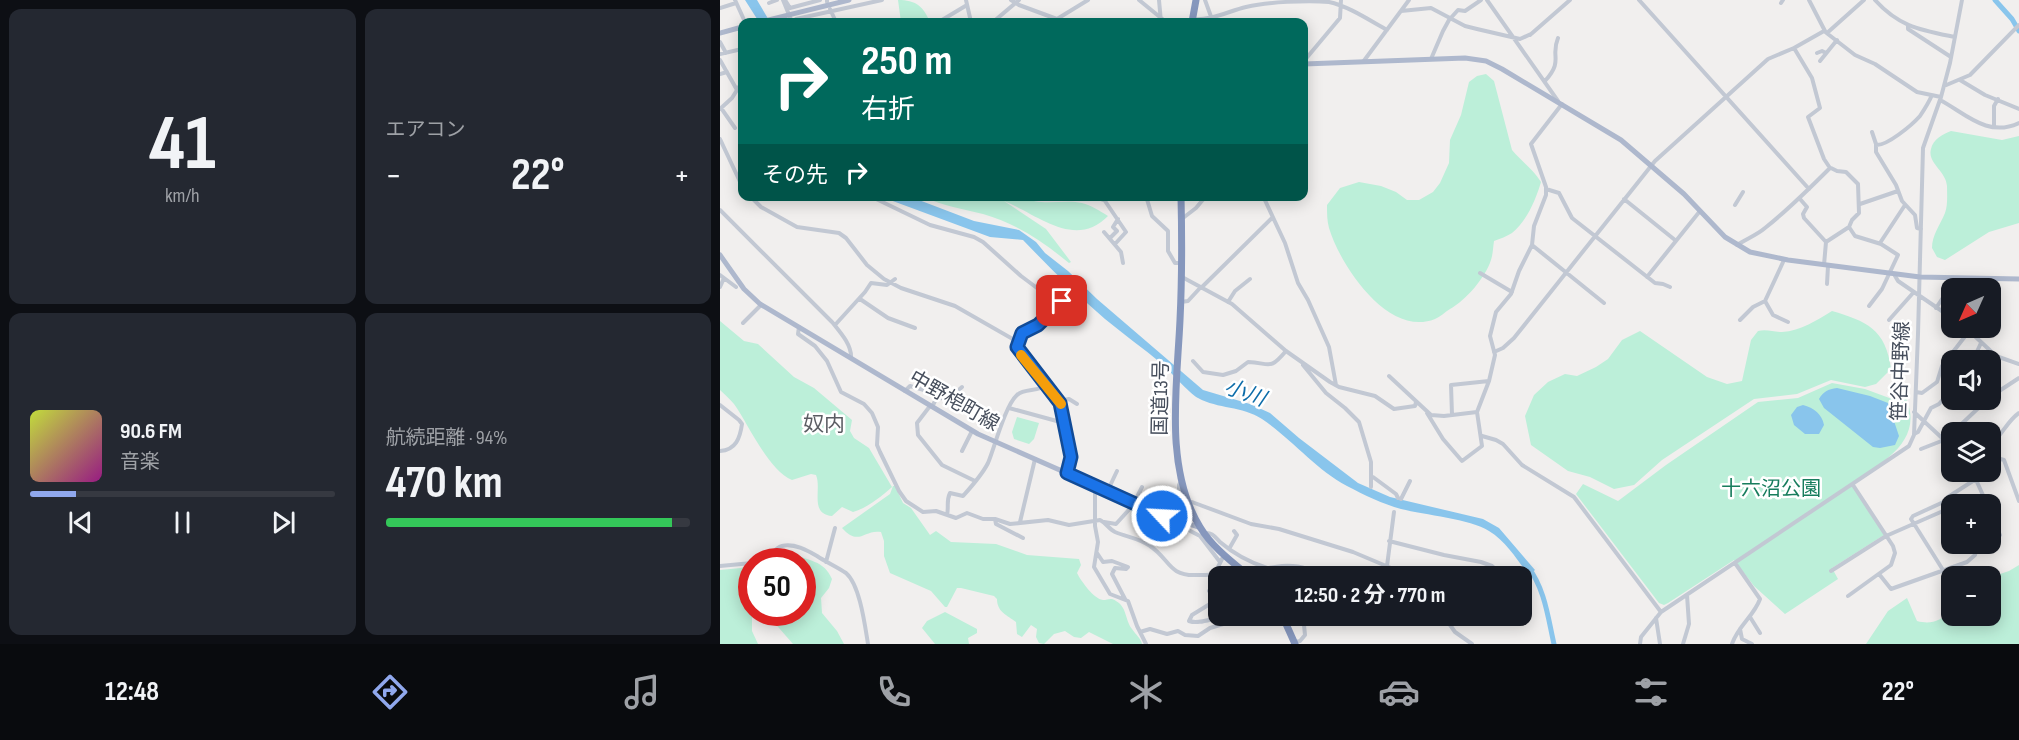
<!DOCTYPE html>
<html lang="ja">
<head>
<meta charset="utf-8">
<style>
  :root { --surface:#171b24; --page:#242831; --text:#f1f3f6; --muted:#9ea1a6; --line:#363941; --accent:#90a8ed }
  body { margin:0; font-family:"Sofia Sans Condensed","Noto Sans JP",sans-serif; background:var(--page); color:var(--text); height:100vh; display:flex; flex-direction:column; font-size:22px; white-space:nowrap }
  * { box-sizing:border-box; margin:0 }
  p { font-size:20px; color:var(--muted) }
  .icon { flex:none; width:33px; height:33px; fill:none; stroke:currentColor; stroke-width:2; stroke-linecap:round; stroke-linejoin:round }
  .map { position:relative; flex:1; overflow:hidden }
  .panel { display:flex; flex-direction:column; gap:9px; padding:9px; background:#0d0f14; width:720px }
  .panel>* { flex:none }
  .guide { position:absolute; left:18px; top:18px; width:570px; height:183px; border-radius:12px; box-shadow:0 3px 15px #0003; background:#00695c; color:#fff; overflow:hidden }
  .needle { width:39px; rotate:225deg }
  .fabs { position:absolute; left:1221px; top:278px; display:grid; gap:12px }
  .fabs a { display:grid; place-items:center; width:60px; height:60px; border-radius:12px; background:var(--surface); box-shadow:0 3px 15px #0003; font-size:30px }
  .speed { position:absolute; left:18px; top:548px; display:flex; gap:12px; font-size:30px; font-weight:700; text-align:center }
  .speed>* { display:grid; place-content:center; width:78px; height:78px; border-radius:50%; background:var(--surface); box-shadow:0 3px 15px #0003; line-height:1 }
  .speed .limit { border:9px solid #d22; background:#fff; color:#111 }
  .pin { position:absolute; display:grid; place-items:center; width:51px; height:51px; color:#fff; margin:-26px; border-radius:12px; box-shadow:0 3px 9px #0006 }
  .me { position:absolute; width:66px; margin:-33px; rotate:295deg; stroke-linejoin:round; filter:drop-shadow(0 0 4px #0008) }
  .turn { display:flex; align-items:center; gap:21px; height:126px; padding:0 24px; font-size:27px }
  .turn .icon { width:78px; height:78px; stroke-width:2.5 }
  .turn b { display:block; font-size:42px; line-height:51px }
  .then { display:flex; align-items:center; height:57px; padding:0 24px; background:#0003; gap:12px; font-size:22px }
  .big { font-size:45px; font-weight:700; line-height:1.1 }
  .panel .tile { flex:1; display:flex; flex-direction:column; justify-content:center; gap:9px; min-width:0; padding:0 21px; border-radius:12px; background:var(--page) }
  .panel .dial { align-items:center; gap:0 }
  .dial b { font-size:78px; line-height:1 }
  .song { display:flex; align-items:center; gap:18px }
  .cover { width:72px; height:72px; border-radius:9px; background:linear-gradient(135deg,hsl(70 70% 55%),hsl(310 70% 35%)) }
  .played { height:6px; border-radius:3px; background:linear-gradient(90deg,var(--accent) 15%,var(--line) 15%) }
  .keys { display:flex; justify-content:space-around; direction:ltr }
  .heat { display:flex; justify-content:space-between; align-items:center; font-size:33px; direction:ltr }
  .charge { height:9px; border-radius:4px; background:linear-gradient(90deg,#34c759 94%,var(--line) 0) }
  .panel .tiles { flex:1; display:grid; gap:9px; grid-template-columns:repeat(2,1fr) }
  .trip { position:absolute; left:488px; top:566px; width:324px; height:60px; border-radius:12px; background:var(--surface); box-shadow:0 3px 15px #0003; font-weight:700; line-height:60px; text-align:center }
  .tab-bar { display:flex; height:96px; justify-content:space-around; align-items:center; background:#090b0e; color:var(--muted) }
  .tab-bar .icon { width:42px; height:42px }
  .tab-bar .selected { color:var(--accent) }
  .tab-bar b { font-size:27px; color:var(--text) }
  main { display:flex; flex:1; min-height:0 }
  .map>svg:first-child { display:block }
  .green { fill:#bcefd9 }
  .water { fill:#89c5ec }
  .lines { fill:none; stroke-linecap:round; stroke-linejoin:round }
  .river { stroke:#89c5ec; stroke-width:5 }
  .minor { stroke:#c2c8d3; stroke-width:4 }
  .major { stroke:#aeb8cd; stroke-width:5 }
  .highway { stroke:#8697bd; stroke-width:7 }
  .route-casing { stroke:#114b97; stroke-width:15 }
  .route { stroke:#1a73e8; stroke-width:10 }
  .slow { stroke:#f59e0b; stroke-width:10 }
  .labels { text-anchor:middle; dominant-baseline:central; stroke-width:5; stroke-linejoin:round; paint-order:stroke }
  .street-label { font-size:20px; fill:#464e5c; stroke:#fff }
  .park-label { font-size:20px; fill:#177d5d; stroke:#fff }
  .water-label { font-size:21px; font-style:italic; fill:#0c6ca9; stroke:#fff }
  .neighbourhood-label { font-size:21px; fill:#5b5d63; stroke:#fff }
</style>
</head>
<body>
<main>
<section class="panel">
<div class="tiles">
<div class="tile dial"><b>41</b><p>km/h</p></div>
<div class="tile"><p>エアコン</p>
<div class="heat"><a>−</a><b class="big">22°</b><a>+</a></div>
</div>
<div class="tile">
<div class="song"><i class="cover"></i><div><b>90.6 FM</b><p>音楽</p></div></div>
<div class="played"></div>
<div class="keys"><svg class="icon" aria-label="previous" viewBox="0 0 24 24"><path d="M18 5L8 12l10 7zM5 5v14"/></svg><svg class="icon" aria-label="pause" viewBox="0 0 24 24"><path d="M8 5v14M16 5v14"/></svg><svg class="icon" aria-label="next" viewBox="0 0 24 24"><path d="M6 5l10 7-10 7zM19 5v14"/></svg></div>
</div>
<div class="tile"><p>航続距離 · 94%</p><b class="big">470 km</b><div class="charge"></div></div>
</div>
</section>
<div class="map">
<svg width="1299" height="644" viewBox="0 0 1299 644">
  <rect width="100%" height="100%" fill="#f1efee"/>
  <!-- green -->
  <path class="green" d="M 178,0 C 196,0 203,6 210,22 L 181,22 Z
    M 766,74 L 774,81 L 792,150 C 802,162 813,169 821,182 C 816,199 807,221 792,233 C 787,236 780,239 774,241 C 773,247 773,254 771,260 C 765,278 746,300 730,309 C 725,312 720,317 715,319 C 668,338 620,265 609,228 C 607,221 607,213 607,205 L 620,188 L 639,182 L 661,186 L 676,192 L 687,200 L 699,200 L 713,192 L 720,183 L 729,163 L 730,140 L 741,115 L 749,82 L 757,76 Z
    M 1231,131 L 1282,140 L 1299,136 L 1299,223 L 1269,232 L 1225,260 L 1217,257 L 1212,248 C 1212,235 1220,225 1225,213 C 1228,205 1227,194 1227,186 C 1226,171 1207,163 1211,149 C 1213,139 1223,134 1231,131 Z
    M 304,197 C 319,207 344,199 362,203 C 371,205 380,211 388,216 C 355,250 317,214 284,201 L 326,229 L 351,262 L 349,263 C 322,241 297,224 263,214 C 243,209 223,206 204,197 Z
    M 1112,311 C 1146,321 1166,329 1171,369 L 1156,384 L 1145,387 L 1111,380 L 1077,394 L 1034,399 L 942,460 L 914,485 L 894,489 L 870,477 L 848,471 L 811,445 L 805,416 L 814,395 L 828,382 L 845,374 L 857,376 L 876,367 L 888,359 L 902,340 L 920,331 L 987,377 L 1007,384 L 1022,381 L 1031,340 L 1038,331 C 1047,329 1053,332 1062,332 C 1081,331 1097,320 1112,311 Z
    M 0,321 L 24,341 L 38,344 L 74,377 L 94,388 L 132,420 L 130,431 L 134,438 L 149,448 L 172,487 C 161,497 147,508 133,512 L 122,507 L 112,516 C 89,514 102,489 96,475 L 91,474 L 72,480 C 48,470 29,425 14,404 C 10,399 5,395 0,390 Z
    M 1112,383 L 1145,389 L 1172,399 L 1184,394 C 1186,398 1188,403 1189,407 C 1199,445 1157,466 1131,483 L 1164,535 L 1112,568 L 1118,579 L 1065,614 L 1034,586 L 1014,560 L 948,603 L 944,605 L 939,603 L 856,494 L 863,484 L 898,501 L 946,465 L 1038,402 L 1078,398 Z
    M 297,417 L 319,423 L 314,439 L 309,444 L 294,439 L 292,432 Z
    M 173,486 L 175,486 L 183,503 L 191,508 L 210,535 L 216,531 L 231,542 L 276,544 L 307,555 L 359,559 L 361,565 L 357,573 C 361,581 374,599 383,600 C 388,600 391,597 396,601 C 407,607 405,620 412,629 C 416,635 420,637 422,644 L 393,644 L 369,632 L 361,638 L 354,637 L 345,631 L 334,634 L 324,644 L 319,643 L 316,637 L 317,629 L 311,625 L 302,637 L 297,634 L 296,622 C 287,615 277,612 277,599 L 274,596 L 241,588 L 237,588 L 227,607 L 225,607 L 211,591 L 170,573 L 164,556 L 164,541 L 161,532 C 144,529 139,547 122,528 L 170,494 Z
    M 71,553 C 88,561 104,560 112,579 L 109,588 L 101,598 L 102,613 L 117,631 L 124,644 L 73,644 L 45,612 L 82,612 L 82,561 L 40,561 Z
    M 31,564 L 32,612 L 38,612 L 32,618 L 32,631 L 38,644 L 0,644 L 0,570 L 21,568 Z
    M 1299,565 L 1299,644 L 1146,644 L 1168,611 L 1187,598 L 1197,621 C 1212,625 1220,620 1231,612 L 1232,615 L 1270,615 L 1271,577 L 1289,571 Z
    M 225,612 L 257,629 L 257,633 L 248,638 L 249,644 L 215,644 L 202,628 L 207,621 Z"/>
  <!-- water -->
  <path class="water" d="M 25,0 L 37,0 L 50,22 L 39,22 Z
    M 162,197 L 191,197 L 254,221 L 299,230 L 316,242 L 325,253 L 348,271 L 377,299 L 483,390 L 530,404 L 550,413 L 579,438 L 638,483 L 670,497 L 763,519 L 779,528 L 815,570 L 809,575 C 797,560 786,541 769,531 C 750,519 705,515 681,509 C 663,504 644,495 627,486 C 595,469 572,439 542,419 C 522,406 498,409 478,398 C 469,393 451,372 442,364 C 423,348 403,334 385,319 C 356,294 329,267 303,240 L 270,237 Z
    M 1117,388 L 1150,396 L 1168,403 L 1179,436 L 1175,445 L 1160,448 L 1153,447 L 1104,408 L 1099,399 C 1103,392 1108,389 1117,388 Z
    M 1083,405 C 1094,408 1102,414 1104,425 L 1099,434 L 1085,434 L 1074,425 L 1071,415 L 1077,407 Z"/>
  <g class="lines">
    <!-- river -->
    <path class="river" d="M 1275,0 L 1292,19 L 1299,31
      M 808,567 C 825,589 828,618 834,644"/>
    <!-- minor -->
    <path class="minor" d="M 15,0 L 25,22
      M 63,0 L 72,22
      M 65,0 L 70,8 L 100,0
      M 107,0 L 107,2
      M 246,0 L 251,22
      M 291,0 L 299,5 L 345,22
      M 419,0 L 446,22
      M 439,0 L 441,22
      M 485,0 L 493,22
      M 767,0 L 838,101
      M 919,0 L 1089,189
      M 1089,0 L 1105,31
      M 1155,0 C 1179,27 1201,30 1235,37
      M 49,3 L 57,0
      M 1061,3 L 1063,0
      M 0,8 L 16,3
      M 110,9 L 116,22
      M 681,11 L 711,8 L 745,26 L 757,29 L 800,39 L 811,34
      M 337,19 L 368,0
      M 472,19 C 490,21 509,11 526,7 C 548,2 587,0 609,2 C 628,6 649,20 667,30
      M 222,20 L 247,5
      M 75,22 L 76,19 L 162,0
      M 273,22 L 299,0
      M 1188,25 L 1188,29 L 1231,57
      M 1107,33 L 1144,0
      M 810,35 L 850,0
      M 0,42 L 6,53
      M 1097,53 L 1102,51 L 1106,53
      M 0,54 L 22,49
      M 711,59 L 723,31 L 729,20 L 738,10 L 745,11 L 761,0
      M 0,60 L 17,90
      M 584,61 L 620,18 L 621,0
      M 1100,61 L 1117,40
      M 643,62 L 689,0
      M 0,74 L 7,72
      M 1240,80 L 1265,95 L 1299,109
      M 825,81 C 844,60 830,57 838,38
      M 1224,86 L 1250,75 L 1299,25
      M 1220,100 C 1245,113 1267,138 1299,123
      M 1,108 L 15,128
      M 0,109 L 12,98 L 22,82
      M 1274,127 L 1274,106 L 1278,99
      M 1152,132 L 1156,144 L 1156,152 L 1176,185 L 1182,201 L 1195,215 L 1197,228 L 1201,229
      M 0,139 L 22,186
      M 1156,145 C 1167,146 1192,125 1200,116 C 1204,110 1209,102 1212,95
      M 826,189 L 839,193 L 852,218 L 935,283 L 943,284 L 950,287
      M 30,196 L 41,207 L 77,227 L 119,233 L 126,238 L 147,265 L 164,279 L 181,288 L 235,306 L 298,342
      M 150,196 L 210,225 L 254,237 L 263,242 L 301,276 L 321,291 L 342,301 L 317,326 L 302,333 L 297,347 L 340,403 L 351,457 L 347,473
      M 372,196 L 384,200
      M 384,196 L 385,201 L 406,232 L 395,244
      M 426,196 L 432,216 L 448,231 L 448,251 L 455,263 L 461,263
      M 543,196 L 565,243 L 578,283 L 588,300 L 609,347 L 616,385
      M 904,199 L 955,240
      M 1080,199 L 1087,207 L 1083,214 L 1084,218 L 1106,242 L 1129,227 L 1132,220 L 1139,213 L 1138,184 L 1126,172 L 1117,171 L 1111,168
      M 1140,204 L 1178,191
      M 1015,205 L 1023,192
      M 0,210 L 112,322 C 120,332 132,345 131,358
      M 463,218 L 476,208 L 486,196
      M 1129,227 L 1135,236 L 1161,244 L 1178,255 L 1162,289 L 1149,306
      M 384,232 L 401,252 L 403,263
      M 390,238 L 397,231 L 393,227 L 398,219
      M 1160,243 L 1185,205
      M 812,245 L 884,303
      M 1017,245 C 1026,239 1037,235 1045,228 C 1068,210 1089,189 1110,168 L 1104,159 L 1088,117 L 1100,108 L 1092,78 L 1074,48
      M 1064,260 L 1045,301 L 1053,315 L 1068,322
      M 1104,265 L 1106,242
      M 760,273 L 792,292
      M 1174,274 L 1178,281 L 1232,318
      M 0,275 L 16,287
      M 462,277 L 512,304 L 566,351 L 610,382 L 619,387 L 655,396 L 674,409 L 695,406 L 696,402
      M 927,277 L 980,211
      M 1107,284 L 1108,266
      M 0,287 L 4,278
      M 481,288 L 552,218
      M 1235,288 L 1239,279
      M 1265,288 L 1269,279
      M 140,299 L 168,318 L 195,328
      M 461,302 L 468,301 L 480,288
      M 508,302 L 515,291 L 530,279
      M 1216,308 L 1224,296 L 1232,302
      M 1020,320 L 1033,307 L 1045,301
      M 1169,320 L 1193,293
      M 23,323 L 41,305
      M 115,325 L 145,292 L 151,283 L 167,285 L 175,279
      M 79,327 L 78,334 L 95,346 L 107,361 L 121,392 L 144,404 L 152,413 L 158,427 L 157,445 L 160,452 L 179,491 L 186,501 L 203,512 L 216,511 L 236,518 L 247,513 L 263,519 L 275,519 L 290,524 L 328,520 L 349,525 L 380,520 C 386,523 389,529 395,532 C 407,537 419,538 430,546 C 450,559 448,576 476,575 C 483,575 488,576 495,573 L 504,555
      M 1245,327 L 1276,356 L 1299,364
      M 774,352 L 783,348 L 794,338 L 935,161 L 1048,59 L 1074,48 L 1104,31 L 1135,55 L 1155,64 L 1197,92 L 1221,97
      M 1253,360 L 1261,343
      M 473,361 L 483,372 L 503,375 L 516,371 L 528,362 C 551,363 549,371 566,351
      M 583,365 L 606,393 L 625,408 L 639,422 L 651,462 L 651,487
      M 669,376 L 711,415 L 724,416 L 757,412 L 769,381 L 775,355 L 770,336 L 776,312 L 791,294 L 799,271 L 812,245 L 814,226 L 826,195 L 826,187 L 811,144 L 842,104
      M 185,391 L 190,386 L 204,390 L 208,383
      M 1196,392 L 1202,393 L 1217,382 L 1222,366 L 1250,330
      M 1270,397 L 1299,378
      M 339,401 L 349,399 L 357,404
      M 0,405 L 19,420 L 22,424 C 20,438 16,450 0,451
      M 210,406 L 197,423 L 198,435 L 222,465 L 255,481
      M 212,407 L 217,397 C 228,402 234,394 242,387
      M 289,408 L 344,423
      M 1194,412 L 1222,438 L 1232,442
      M 707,413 L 723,439 L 742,461 L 762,446 L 757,412
      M 732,415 L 731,385 L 769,381
      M 1233,432 L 1268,399
      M 1194,434 L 1198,432 L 1211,408 L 1219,404 L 1232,389
      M 762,436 L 776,440 L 783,444 L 802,465 L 854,497 L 941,612
      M 1270,445 C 1282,436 1287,421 1299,413
      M 1201,449 L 1224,440 L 1232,433
      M 242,451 L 252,431
      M 1270,456 L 1284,460 L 1299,501
      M 1252,471 L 1267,504
      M 653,477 L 676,494 L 678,498
      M 375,485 L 375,526 L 378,542 L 374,567 L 390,594 L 408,601 L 417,626 L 426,644
      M 388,490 L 397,471
      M 459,498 L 459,485 L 461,481
      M 681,499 L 690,481
      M 472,502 L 531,524 L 559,529 L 633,552 L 671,568 L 682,576
      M 414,503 L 422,487
      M 1232,504 L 1228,497 L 1256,479
      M 421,505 L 456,497 L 465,500
      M 1270,513 L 1280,535
      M 227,515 C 229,506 226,501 230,493 L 243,496 C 252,486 262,475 268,463 C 275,446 285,406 297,395 C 304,388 318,392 327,385
      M 275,519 L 276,524 L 303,538
      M 453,519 L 455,523 L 480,536 L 500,562
      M 300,522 L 315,459
      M 384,522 L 396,524 L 415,503
      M 485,533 C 492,532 495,537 500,542 C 515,555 529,562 547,568
      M 437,535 L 446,517
      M 669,541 L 724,555 L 761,562 L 772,566 L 783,576
      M 1260,543 L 1266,551
      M 509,549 L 517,535 L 514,531
      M 377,553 L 383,562 L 392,561 L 408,567 L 406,569 L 395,568 L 392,574 L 405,599
      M 44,561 C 51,557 54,548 62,546 C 74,543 87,550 97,556 C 106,562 117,567 126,573 C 140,585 145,626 148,644
      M 106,562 L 115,528
      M 0,566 L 32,563
      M 566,566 L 570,576
      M 667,566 L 674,512
      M 1223,570 L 1191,519 L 1193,516 L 1230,499
      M 1111,571 L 1166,536 L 1223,511 L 1232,517
      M 495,573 L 496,581 L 489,591 L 498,593
      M 527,574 C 546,568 567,562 587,569
      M 1159,574 L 1171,589 L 1247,562 L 1255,555 L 1256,550 L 1251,543
      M 801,595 L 808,595
      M 1128,596 L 1171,565 L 1175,553 L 1173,546 L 1133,485
      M 723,615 L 735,632 L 752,644
      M 1030,617 L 1040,633
      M 936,618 L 940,644
      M 1020,629 L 1022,639 L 1032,644
      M 420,632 L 430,629 L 447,634 L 458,631 L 465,635 L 478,636 L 490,628 L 510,622 L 505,617 C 494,617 480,625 469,621 L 472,615 L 498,599
      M 575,642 L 580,641 L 585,635 L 583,615
      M 920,644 L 921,637 L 941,612 L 1189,446 L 1194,435 L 1198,334 L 1203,148 L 1221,97 L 1230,63 L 1242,0
      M 963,644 L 969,624 L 967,595
      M 1012,644 C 1018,626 1034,616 1040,599 L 1015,563"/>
    <!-- major -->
    <path class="major" d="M 40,22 L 129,0
      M 0,33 L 22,27
      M 584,64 L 745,58 L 766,61 L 782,69 L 901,140 L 964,194 L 1005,237 L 1030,252 L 1068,260 L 1200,277 L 1299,279
      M 0,255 L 24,289 L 40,304 L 258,434 L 442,515 L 481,528"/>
    <!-- highway -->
    <path class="highway" d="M 472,22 L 476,0
      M 461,196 C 462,238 462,279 460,320 C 457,386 444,469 480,527 C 492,547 512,562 529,576
      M 562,615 L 575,644"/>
  </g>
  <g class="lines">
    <defs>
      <path id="route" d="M 342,301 L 318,325 L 302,333 L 297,347 L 340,403 L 351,457 L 347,473 L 442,516"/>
    </defs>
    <!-- route casing -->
    <use href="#route" class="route-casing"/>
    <!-- route -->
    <use href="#route" class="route"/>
    <!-- slow -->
    <path class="slow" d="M 301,355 L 341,404"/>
  </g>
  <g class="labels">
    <!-- street labels -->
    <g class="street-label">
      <text transform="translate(1181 371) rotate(-88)">笹谷中野線</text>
      <text transform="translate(441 398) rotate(-89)">国道13号</text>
      <text transform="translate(234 401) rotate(30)">中野梍町線</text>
    </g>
    <!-- park labels -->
    <g class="park-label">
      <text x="1051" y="489">十六沼公園</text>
    </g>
    <!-- water labels -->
    <g class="water-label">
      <text transform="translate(525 393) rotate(20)">小川</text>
    </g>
    <!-- neighbourhood labels -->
    <g class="neighbourhood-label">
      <text x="104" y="424">奴内</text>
    </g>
  </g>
</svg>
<div class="fabs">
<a><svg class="needle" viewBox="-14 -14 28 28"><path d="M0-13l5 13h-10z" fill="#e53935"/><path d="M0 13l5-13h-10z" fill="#9ea1a6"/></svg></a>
<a><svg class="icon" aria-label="sound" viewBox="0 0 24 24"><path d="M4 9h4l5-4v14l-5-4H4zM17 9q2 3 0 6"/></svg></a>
<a><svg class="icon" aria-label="layers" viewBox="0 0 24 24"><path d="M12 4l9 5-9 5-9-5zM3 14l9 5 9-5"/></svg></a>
<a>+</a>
<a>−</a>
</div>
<div class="speed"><div class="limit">50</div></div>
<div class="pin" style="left:342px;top:301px;background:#d93025"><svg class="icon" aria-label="arrive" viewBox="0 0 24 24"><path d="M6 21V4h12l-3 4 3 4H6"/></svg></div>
<svg class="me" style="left:442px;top:516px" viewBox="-20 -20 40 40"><circle r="17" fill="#1a73e8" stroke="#fff" stroke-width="3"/><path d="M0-11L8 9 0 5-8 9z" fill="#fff"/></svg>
<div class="trip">12:50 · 2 分 · 770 m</div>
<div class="guide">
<div class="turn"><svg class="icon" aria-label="right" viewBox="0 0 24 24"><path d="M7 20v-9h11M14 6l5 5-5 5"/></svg><div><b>250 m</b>右折</div></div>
<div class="then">その先<svg class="icon" aria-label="right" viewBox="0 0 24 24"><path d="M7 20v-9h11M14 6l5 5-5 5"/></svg></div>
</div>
</div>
</main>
<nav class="tab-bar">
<b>12:48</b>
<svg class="icon selected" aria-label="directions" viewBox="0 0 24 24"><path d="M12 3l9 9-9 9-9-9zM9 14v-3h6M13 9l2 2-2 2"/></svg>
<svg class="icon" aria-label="music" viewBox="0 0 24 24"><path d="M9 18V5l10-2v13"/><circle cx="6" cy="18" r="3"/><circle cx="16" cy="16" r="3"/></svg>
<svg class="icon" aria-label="phone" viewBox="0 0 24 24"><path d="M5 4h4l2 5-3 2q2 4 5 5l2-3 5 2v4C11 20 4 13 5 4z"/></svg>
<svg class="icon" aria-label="climate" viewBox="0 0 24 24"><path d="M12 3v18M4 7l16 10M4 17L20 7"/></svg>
<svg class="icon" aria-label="car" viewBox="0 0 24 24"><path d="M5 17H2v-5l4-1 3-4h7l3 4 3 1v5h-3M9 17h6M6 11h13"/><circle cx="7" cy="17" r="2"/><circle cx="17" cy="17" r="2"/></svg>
<svg class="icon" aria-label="filters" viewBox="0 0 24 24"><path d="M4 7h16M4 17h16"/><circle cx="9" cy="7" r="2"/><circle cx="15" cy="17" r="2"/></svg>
<b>22°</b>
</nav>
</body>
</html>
